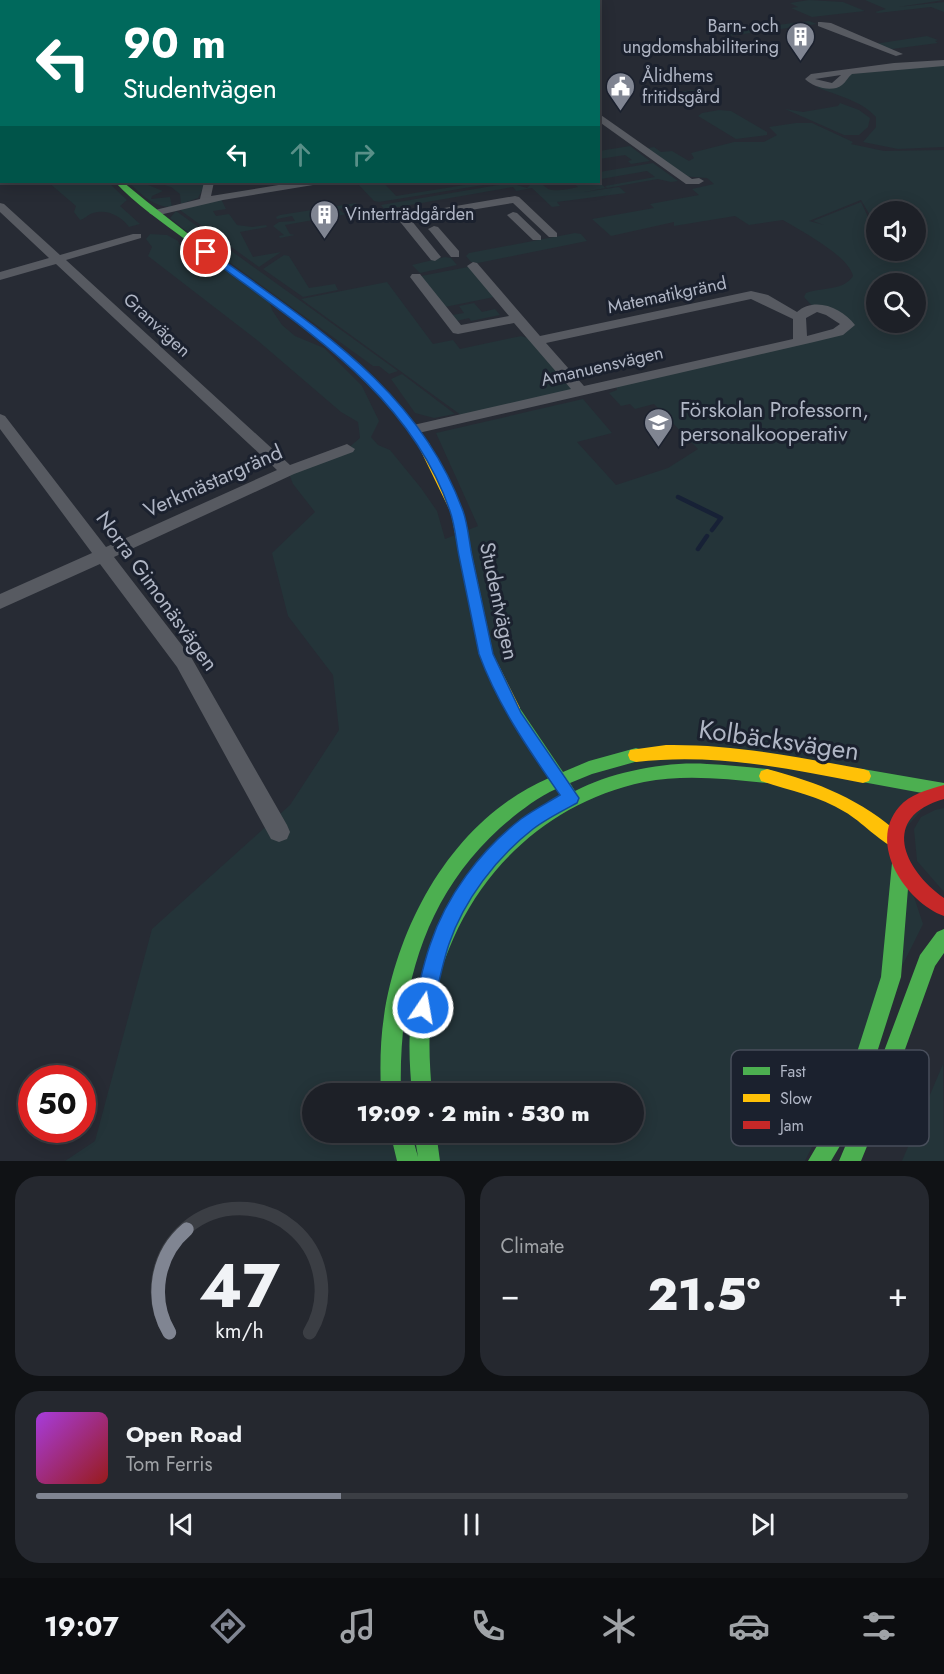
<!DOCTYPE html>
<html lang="en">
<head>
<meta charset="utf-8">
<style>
  :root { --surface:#1d2027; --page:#25282f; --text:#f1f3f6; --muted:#a0a3a7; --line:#3b3e44; --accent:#808592 }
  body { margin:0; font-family:Jost,sans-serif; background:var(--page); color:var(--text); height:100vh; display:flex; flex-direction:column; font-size:22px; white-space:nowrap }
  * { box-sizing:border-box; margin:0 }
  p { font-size:20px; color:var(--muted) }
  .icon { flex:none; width:33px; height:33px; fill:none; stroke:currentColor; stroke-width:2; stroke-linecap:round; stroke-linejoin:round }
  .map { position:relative; height:1161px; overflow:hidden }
  .sheet { display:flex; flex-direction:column; gap:15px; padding:15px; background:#101215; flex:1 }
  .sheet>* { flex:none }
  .banner { position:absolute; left:0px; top:0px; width:600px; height:183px; box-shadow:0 3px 15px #0003,0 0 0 2px var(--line); background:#00695c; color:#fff; overflow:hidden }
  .fabs { position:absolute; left:866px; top:201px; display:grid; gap:12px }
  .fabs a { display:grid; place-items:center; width:60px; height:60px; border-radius:50%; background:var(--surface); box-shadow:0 3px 15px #0003,0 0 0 2px var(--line); font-size:30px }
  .speed { position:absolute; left:18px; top:1065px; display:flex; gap:12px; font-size:30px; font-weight:700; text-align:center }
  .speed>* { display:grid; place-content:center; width:78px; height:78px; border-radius:50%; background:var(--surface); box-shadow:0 3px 15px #0003,0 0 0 2px var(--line); line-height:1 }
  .speed .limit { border:9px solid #d22; background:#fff; color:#111 }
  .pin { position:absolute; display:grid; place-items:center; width:51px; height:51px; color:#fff; margin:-26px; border:3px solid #fff; border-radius:50%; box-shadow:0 2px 6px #0007 }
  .me { position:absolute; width:66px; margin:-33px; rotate:12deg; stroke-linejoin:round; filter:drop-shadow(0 0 4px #0008) }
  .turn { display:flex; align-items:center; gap:21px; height:126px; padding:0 24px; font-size:27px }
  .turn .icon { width:78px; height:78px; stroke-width:2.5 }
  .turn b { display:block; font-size:42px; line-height:51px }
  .lanes { display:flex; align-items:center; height:57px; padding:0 24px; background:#0003; justify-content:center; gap:30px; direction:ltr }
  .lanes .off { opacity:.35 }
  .big { font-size:45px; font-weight:800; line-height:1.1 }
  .sheet .widget { flex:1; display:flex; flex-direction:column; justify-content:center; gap:9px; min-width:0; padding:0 21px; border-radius:24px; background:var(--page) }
  .sheet .dial { align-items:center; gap:0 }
  .dial svg { height:156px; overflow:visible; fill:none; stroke:var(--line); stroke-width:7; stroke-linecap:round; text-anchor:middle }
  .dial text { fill:var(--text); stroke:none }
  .song { display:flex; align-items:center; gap:18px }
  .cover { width:72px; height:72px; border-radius:9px; background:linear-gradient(135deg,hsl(280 70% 55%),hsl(0 70% 35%)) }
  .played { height:6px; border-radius:3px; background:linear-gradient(90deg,var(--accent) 35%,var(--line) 35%) }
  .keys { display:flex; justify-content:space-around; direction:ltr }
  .heat { display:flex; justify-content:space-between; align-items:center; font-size:33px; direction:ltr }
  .sheet .tiles { flex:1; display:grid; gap:15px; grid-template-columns:1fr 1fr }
  .widget:last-child { grid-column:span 2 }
  .trip { position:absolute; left:302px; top:1083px; width:342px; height:60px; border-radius:30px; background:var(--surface); box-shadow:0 3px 15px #0003,0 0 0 2px var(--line); font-weight:800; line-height:60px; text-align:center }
  .menu { display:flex; height:96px; justify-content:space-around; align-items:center; background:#0c0d10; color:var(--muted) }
  .menu .icon { width:42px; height:42px }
  .menu .selected { color:var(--accent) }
  .menu b { font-size:27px; color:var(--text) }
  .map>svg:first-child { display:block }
  .green { fill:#243439; fill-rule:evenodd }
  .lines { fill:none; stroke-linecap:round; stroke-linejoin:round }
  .stream { stroke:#172136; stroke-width:4.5 }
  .street { fill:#575a61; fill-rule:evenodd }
  .fast { fill:#4caf50; fill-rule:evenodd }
  .slow { fill:#ffc107; fill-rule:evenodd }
  .jam { fill:#c62828; fill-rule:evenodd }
  .route { fill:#1a73e8; stroke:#114b97; stroke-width:1.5 }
  .labels { text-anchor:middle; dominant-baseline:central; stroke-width:6; stroke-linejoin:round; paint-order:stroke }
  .far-poi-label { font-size:18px; fill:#b0b6c5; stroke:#1b212e; text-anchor:start }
  .far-street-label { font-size:18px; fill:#b0b6c5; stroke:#1b212e }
  .poi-label { font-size:21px; fill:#b0b6c5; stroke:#1b212e; text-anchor:start }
  .street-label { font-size:21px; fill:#b0b6c5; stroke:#1b212e }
  .near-street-label { font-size:26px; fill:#b0b6c5; stroke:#1b212e }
  .key { fill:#1b212e; stroke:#484e5b; stroke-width:1.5 }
  .key-label { font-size:16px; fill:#b0b6c5 }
</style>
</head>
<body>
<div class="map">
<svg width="944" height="1161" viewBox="0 0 944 1161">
  <rect width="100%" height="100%" fill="#272b34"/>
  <!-- green -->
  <path class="green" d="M 809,0 L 843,2 L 865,11 L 812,17 L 791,8 L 798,7 L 790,3 Z
    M 865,0 L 944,0 L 898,7 L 944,2 L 944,12 L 931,7 L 878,13 L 875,12 L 886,9 Z
    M 809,21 L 817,24 L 728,36 L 722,32 Z
    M 927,36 L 938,40 L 935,41 L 938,43 L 892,49 L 874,44 Z
    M 944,64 L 944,147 L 898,149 L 863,142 L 876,127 L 876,117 C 861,100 837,96 817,87 L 833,86 L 850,74 Z
    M 692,90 L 703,90 L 720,100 L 711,102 L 708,100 L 680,104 L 664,94 Z
    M 840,103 L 859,110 L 870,118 L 868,127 L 859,135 L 844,135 L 785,109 L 803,112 L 838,106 Z
    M 719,110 L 731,111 L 767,132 L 767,135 L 736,139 L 698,116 L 702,113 Z
    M 796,123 L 812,123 L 853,142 L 851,144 L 884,151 L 944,150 L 944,785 L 895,840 L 923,924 L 805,1161 L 65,1161 L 95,1141 L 152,929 L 290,805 L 339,730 L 333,675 L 288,616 L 272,553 L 315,512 L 293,484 L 288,471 L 347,449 L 360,438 L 358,422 L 341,412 L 257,340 L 148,256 L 152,247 L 146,239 L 150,234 L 167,235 L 178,241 L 182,250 L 199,262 L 223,264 L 268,297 L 272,310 L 282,325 L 295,336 L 324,348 L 362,386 L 379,421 L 371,437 L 378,445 L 390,450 L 421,488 L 437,511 L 445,539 L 478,526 L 436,433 L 583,399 L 612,433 L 577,442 L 616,485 L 668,468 L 698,449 L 654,404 L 635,409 L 630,404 L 621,406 L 609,393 L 617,390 L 615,383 L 825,335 L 847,325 L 815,309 L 804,297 L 806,293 C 821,287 844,291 853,276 C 849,256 801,231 783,220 L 749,225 L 735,216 L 674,226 L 674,222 L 611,236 L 592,219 L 654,208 L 650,204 L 699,195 L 692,189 L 714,184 L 707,178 L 681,176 L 644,149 L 654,147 L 661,152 L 672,151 L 689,161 L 694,158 L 691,153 L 734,142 L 764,142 L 777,135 L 769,127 ZM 861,200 L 876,225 L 876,212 L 915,212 L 915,250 L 876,250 L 876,234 L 861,202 L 813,221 L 824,225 L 809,221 ZM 876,284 L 915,284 L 915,322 L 876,322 ZM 312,1094 L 633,1094 L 633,1132 L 312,1132 Z
    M 630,146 L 650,161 L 631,164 L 628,161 L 632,160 L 625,155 L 599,159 L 599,151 Z
    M 653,163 L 678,181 L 671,182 L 658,179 L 607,188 L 605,186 L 655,177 L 647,171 L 601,179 L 599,177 L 599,172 Z
    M 48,182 L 108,182 L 127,200 L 120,206 L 140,224 L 129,227 C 121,216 107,209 93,213 C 87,215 85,219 80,220 L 74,212 L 76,206 Z
    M 128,182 L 141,182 L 163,191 L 152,196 L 151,199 L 170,197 L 172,207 C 152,207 142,194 128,182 Z
    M 154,182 L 206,182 L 198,198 L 181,204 L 180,194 L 171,187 Z
    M 356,182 L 383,182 L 396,196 L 483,182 L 502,182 L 379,202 L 374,201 Z
    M 534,182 C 542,181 545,189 552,190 C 560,191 569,189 578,187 L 571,182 L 598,182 L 606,188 L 584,192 L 619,187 L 626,193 L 557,202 L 560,206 L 552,207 L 532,188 L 516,191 L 513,187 L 387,209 L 389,212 L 372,215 L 369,212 L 384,209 L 381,205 L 510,183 L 527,188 L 530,185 L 537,185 Z
    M 221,199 L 226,209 L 213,211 L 216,216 L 229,214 L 237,225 L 252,227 L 266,225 L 267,227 L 240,232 L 253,257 L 281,252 L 259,267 L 180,210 Z
    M 356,203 L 357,205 L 339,209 L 343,213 L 359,212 L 285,225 L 290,234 L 295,235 L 280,238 L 279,236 L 284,235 L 273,226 L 279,222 L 295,221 L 292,216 L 277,219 L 276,217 L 280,215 Z
    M 176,211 L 398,371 L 389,374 L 379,366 L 373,366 L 214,251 L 215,249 L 200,238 L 195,238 L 170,218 Z
    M 575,233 L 581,234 L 587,241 L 478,263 L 471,262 L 466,256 L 469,253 Z
    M 284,255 L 289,256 L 309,288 L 335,284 L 338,290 L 303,297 L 263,269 Z
    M 445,257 L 451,258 L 457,265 L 420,273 L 412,265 Z
    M 473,266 L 499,296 L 440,308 L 416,277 Z
    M 387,282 L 433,344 L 453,340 L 460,349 L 521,336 L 537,341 L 580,391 L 465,418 L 301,299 Z
    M 474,303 L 482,312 L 495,309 L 500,315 L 471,321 L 469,318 L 456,321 L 452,315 L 464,313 L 459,306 Z
    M 402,374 L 455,414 L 434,418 L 415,413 L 391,379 Z
    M 944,808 L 944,892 L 917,861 L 914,829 L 921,817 L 935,810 Z
    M 943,1064 L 944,1161 L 902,1161 Z"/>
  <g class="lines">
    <!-- stream -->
    <path class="stream" d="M 678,497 L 721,518 L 712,530
      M 698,549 L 707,536"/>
    <!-- street -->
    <path class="street" d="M 494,0 L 502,0 L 503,2 L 495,2 Z
      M 544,0 L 562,0 L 542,2 Z
      M 821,22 L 831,23 L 903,54 L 896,56 L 818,26 L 818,22 Z
      M 944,60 L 944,66 L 852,74 C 848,77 846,82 842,85 C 832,93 813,87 805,79 L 811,74 L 894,63 ZM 841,75 L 832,83 L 815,79 Z
      M 0,80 L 2,80 L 2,86 L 0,86 Z
      M 598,113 L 692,179 L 699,178 L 704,181 L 699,184 L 686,184 L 598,121 Z
      M 204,182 L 214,182 L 211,196 L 297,182 L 318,182 L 313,185 L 223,200 L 155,216 L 149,213 L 151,211 L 200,199 Z
      M 515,196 L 519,197 L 557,233 L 557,237 L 549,237 L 513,203 L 411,220 L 441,257 L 435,261 L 431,260 L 397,218 L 403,215 Z
      M 0,203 L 4,204 L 60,255 L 133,234 L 141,234 L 141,238 L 66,260 L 290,465 L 347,444 L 355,449 L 353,452 L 294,474 L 114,557 L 191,657 L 287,825 L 290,832 L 287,839 L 279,842 L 271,839 L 177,667 L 100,564 L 0,609 L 0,594 L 92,553 L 0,429 L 0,414 L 5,416 L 106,547 L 277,470 L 56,264 L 0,280 L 0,272 L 49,258 L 0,212 Z
      M 513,212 L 517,213 L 541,236 L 541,240 L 533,240 L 509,217 L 507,215 Z
      M 434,226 L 438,227 L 459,251 L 459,257 L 451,257 L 430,231 L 428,229 Z
      M 473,262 L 477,263 L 540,336 L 751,291 L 768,295 L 797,312 C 815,296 842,308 855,325 L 843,335 L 814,342 L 414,434 L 409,432 L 406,429 L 409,426 L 571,389 L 514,323 L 458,334 L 453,333 L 410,277 L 412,274 L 420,274 L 461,325 L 509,316 L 467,266 ZM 751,299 L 793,319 L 793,339 L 584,386 L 546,343 ZM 817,312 L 826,315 L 840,324 L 833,329 L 807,336 L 806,318 Z"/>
    <!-- fast -->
    <path class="fast" d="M 0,57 L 2,58 L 2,62 L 0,61 Z
      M 115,182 L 123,182 C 166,218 211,251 256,285 C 321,332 380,374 427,441 L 429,443 L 427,445 L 419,445 C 359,358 268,304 186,240 C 162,222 135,204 115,182 Z
      M 512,702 L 517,704 L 563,772 L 589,761 L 636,748 L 642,750 L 644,755 L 642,760 L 592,774 L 570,783 L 575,791 C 611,772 667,761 707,764 C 727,765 747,767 767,769 L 773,771 L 775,776 L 773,781 L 767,783 C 726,779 685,774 644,782 C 529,806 448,901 431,1016 C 428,1042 430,1068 432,1094 L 412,1094 C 410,1069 408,1045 411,1020 C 413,1005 418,991 422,976 C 445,900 491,835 562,798 L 556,789 C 536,798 516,814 500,828 C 423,898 398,992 401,1094 L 381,1094 C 380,1068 380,1042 384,1016 C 399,919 456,818 549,778 L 504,708 L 507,704 Z
      M 863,769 L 944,783 L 944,797 L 857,781 L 855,776 L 857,771 Z
      M 901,855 L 907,857 L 910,863 L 901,977 L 872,1068 L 850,1129 L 831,1161 L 808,1161 L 831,1122 L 852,1068 L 881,977 L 892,863 L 895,857 Z
      M 944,929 L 944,953 L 935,966 L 894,1080 L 861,1161 L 839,1161 L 874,1078 L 920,955 L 937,932 Z
      M 390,1132 L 411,1132 L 418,1157 L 414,1132 L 436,1132 L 440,1161 L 397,1161 Z"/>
    <!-- slow -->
    <path class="slow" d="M 423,440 L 429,443 L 463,513 L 493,654 L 520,708 L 517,712 L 512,714 L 507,712 L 479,654 L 451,513 L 417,443 Z
      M 666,745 C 733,744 797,757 863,769 L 869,771 L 871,776 L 869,781 L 863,783 C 785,768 715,753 636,762 L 630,760 L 628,755 L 630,750 Z
      M 767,769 C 818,782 862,800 901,835 L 904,840 L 901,845 L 895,848 C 880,842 861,821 845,812 C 819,796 790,791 761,781 L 759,776 L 761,771 Z"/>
    <!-- jam -->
    <path class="jam" d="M 944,785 L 944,799 C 880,817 903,869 944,898 L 944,916 C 906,902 867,844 899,807 C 910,794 927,790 944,785 Z"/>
  </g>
  <!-- route -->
  <path class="route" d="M 203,250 L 209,250 C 310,324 418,387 463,511 C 468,525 469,541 472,556 C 479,588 486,621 493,654 L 521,713 L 579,798 L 577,803 C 562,811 546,819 533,829 C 496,858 464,900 449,944 C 442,965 438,987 433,1008 L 430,1015 L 423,1017 L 416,1015 L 413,1008 C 419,987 423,965 430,945 C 446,896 480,851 521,819 C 533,810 547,803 560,795 C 529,750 498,706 479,654 C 472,621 466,589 459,556 C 456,541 455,525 450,511 C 409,391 299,326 203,253 Z"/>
  <!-- icons -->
  <defs>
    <symbol id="building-pin" viewBox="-11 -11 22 30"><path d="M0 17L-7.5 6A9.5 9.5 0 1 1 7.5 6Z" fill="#808592" stroke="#1b212e"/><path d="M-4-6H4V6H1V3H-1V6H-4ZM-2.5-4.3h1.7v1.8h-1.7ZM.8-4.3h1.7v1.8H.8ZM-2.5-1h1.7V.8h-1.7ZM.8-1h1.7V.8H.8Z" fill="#fff"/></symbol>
    <symbol id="civic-pin" viewBox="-11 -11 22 30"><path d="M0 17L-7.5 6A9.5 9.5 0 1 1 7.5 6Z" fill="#808592" stroke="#1b212e"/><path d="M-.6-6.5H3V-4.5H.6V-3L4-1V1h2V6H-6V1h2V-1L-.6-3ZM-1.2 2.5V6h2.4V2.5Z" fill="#fff"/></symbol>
    <symbol id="school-pin" viewBox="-11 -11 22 30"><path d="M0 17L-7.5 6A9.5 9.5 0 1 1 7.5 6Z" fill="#808592" stroke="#1b212e"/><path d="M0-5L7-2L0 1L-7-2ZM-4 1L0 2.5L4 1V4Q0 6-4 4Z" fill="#fff"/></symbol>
  </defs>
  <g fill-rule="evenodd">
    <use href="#building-pin" x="784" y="20" width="33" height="45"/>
    <use href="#civic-pin" x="604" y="70" width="33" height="45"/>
    <use href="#building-pin" x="308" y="198" width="33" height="45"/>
    <use href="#school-pin" x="642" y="406" width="33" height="45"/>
  </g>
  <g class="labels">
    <!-- far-poi labels -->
    <g class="far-poi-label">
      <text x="779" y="26" text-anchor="end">Barn- och<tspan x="779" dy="21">ungdomshabilitering</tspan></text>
      <text x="642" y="76">Ålidhems<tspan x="642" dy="21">fritidsgård</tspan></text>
      <text x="345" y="214">Vinterträdgården</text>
    </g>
    <!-- far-street labels -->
    <g class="far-street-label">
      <text transform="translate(667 295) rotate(-12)">Matematikgränd</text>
      <text transform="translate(157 325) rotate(43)">Granvägen</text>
      <text transform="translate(602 366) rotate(-13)">Amanuensvägen</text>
    </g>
    <!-- poi labels -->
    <g class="poi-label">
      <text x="680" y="410">Förskolan Professorn,<tspan x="680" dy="24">personalkooperativ</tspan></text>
    </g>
    <!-- street labels -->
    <g class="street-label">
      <text transform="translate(213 481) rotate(-24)">Verkmästargränd</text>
      <text transform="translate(157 591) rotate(54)">Norra Gimonäsvägen</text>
      <text transform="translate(499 601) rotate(78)">Studentvägen</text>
    </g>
    <!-- near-street labels -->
    <g class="near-street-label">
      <text transform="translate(779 740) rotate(8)">Kolbäcksvägen</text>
    </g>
  </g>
  <!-- legend -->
  <rect x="731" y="1050" width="198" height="96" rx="9" class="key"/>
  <rect x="743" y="1067" width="27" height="8" fill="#4caf50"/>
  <rect x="743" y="1094" width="27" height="8" fill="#ffc107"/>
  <rect x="743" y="1121" width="27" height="8" fill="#c62828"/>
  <g class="key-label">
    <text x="780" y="1077">Fast</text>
    <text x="780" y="1104">Slow</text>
    <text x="780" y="1131">Jam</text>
  </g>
</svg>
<div class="fabs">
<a><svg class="icon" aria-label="sound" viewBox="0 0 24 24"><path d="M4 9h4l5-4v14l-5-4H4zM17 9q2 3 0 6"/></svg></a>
<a><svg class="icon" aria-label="search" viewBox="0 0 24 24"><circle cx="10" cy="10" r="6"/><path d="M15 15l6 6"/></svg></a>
</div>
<div class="speed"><div class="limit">50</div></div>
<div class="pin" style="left:206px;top:252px;background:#d93025"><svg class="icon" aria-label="arrive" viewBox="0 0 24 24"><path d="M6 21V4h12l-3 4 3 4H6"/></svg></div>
<svg class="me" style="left:423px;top:1008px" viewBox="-20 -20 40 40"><circle r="17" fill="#1a73e8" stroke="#fff" stroke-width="3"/><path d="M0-11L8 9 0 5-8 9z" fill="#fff"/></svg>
<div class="trip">19:09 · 2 min · 530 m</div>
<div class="banner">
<div class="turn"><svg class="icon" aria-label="left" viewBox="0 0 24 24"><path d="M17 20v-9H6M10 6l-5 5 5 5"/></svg><div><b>90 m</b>Studentvägen</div></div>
<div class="lanes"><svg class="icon" aria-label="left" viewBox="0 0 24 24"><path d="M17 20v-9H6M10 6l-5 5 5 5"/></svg><svg class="icon off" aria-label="ahead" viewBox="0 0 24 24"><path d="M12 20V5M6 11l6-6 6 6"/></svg><svg class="icon off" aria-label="right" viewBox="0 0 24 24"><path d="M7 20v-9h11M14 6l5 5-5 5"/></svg></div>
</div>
</div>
<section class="sheet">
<div class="tiles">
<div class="widget dial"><svg viewBox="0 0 100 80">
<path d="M14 69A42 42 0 1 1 86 69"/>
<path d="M14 69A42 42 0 0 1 23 16" stroke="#808592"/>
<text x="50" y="56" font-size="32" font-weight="700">47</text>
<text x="50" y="72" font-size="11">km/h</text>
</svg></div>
<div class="widget"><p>Climate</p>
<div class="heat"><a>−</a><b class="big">21.5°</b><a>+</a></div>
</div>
<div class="widget">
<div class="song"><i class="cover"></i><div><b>Open Road</b><p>Tom Ferris</p></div></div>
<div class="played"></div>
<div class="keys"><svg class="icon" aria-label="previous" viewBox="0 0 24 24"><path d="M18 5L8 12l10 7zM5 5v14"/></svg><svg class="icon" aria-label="pause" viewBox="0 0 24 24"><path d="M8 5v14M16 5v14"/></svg><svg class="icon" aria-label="next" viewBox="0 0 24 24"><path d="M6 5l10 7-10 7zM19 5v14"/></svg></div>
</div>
</div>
</section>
<nav class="menu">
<b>19:07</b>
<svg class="icon selected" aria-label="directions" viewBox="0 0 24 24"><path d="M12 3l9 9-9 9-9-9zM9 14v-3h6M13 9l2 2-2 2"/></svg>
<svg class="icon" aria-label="music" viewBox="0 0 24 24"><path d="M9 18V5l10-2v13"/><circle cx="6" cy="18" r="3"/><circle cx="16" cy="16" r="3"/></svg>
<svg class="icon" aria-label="phone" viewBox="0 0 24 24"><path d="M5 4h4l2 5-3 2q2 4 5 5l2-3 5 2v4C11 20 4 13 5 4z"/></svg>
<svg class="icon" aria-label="climate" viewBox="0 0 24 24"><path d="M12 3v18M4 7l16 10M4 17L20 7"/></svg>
<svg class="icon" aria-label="car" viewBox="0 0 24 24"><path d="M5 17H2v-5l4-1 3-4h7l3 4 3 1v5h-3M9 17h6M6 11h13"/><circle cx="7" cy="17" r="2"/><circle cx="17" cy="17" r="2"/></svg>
<svg class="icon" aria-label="filters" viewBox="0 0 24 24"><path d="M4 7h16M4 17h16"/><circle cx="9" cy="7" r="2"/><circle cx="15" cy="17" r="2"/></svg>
</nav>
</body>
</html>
